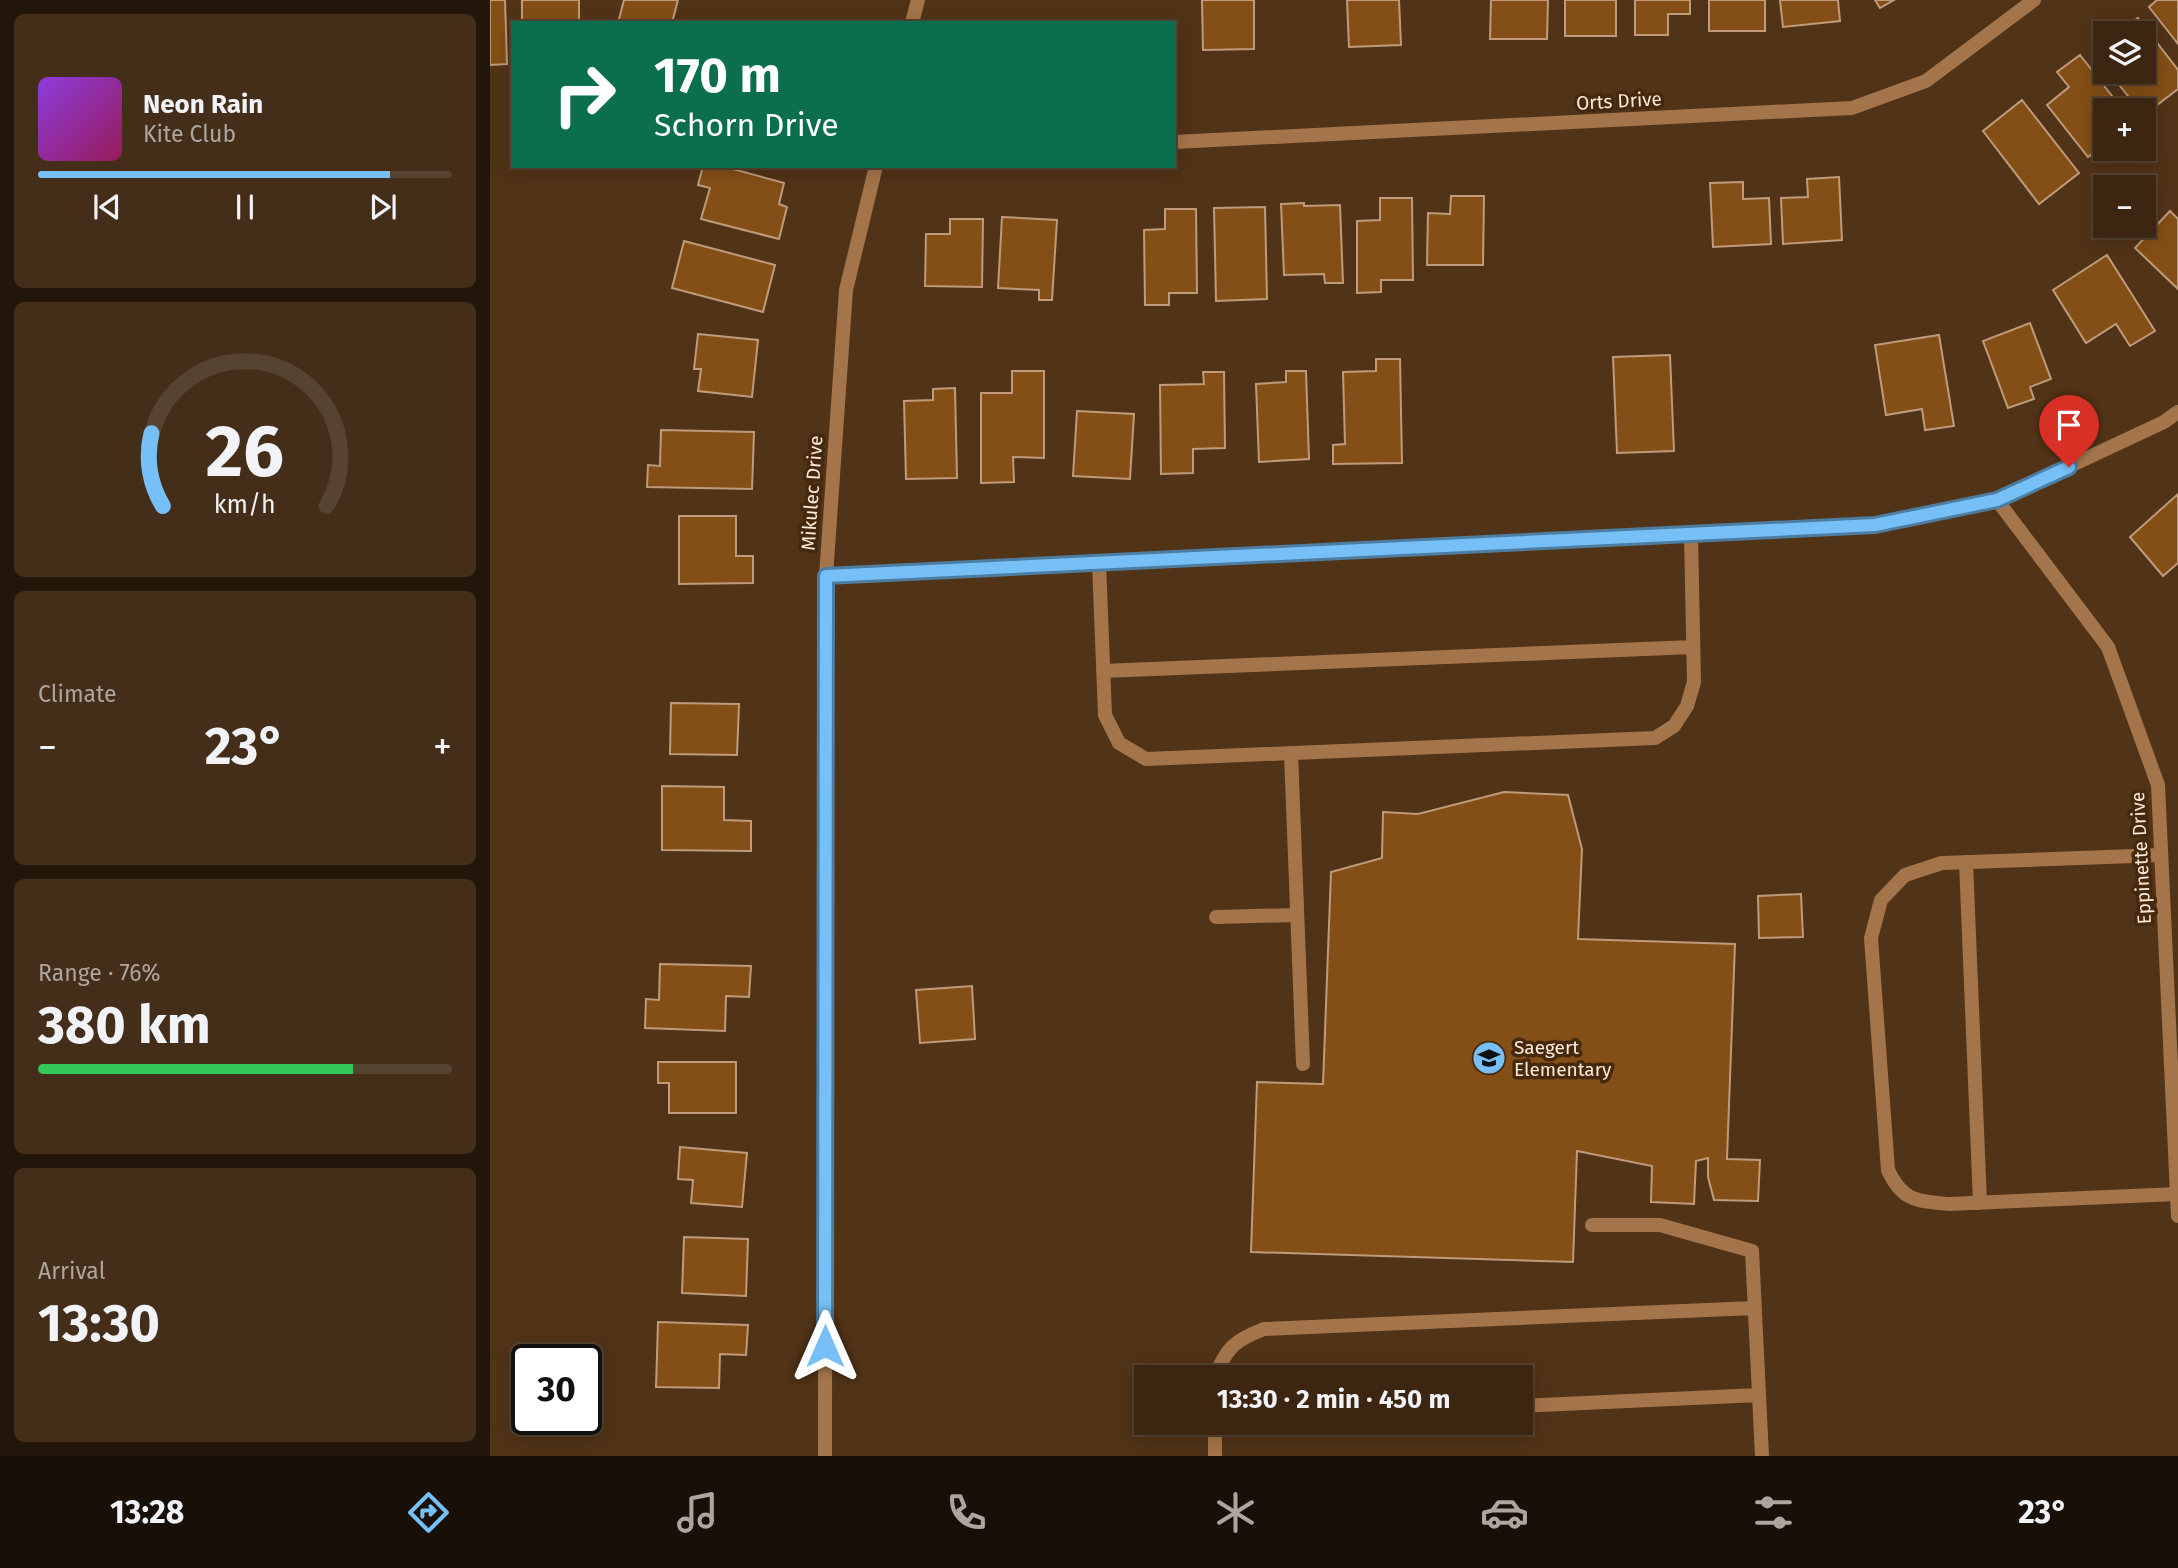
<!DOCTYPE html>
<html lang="en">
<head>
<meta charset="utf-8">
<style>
  :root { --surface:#3d2611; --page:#442e1a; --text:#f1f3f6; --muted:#ada59f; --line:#564331; --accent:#76c0f7 }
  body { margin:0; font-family:"Fira Sans",sans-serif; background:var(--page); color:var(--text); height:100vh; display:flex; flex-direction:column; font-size:26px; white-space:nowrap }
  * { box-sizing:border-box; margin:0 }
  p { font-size:23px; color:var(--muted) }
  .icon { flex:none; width:38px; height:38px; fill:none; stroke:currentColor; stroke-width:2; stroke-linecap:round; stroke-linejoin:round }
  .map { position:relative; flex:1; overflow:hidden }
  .sheet { display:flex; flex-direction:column; gap:14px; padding:14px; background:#221509; width:490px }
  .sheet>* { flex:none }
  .hud { position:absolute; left:21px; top:21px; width:665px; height:147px; border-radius:0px; box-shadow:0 4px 18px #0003,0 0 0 2px var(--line); background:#0b6e4f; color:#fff; overflow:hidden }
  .buttons { position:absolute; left:1603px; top:21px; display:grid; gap:14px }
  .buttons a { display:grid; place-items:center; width:63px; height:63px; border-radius:0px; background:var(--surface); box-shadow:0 4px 18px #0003,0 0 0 2px var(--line); font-size:35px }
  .speed { position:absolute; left:21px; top:1344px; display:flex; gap:14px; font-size:35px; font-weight:700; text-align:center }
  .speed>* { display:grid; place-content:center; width:91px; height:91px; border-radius:50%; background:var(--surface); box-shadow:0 4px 18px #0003,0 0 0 2px var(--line); line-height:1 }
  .speed .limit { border:4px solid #111; border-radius:10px; background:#fff; color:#111 }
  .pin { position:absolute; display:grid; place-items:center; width:60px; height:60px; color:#fff; margin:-72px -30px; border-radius:50% 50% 50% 0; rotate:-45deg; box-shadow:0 0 7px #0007 }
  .pin .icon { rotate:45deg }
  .me { position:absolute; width:77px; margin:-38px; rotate:0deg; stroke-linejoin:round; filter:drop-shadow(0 0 5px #0008) }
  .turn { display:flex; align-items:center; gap:24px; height:147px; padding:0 28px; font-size:32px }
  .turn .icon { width:91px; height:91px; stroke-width:2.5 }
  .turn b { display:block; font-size:49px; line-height:60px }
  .big { font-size:52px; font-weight:700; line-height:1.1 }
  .sheet .widget { flex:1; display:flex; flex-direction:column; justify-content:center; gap:10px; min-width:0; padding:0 24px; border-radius:10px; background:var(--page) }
  .sheet .dial { align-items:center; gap:0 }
  .dial svg { height:182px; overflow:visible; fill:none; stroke:var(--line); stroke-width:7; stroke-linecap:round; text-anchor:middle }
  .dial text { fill:var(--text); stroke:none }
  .song { display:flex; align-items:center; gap:21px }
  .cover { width:84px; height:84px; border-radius:10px; background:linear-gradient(135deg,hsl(270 70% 55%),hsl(330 70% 35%)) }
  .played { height:7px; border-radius:4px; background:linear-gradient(90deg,var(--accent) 85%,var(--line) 85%) }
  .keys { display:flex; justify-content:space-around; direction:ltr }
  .heat { display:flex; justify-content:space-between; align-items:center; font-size:38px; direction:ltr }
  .charge { height:10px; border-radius:5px; background:linear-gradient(90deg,#34c759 76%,var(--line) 0) }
  .trip { position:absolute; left:644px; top:1365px; width:399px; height:70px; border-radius:0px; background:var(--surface); box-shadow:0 4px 18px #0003,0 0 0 2px var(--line); font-weight:700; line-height:70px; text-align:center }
  .dock { display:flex; height:112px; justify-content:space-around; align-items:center; background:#180f07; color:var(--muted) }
  .dock .icon { width:49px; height:49px }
  .dock .current { color:var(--accent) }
  .dock b { font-size:32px; color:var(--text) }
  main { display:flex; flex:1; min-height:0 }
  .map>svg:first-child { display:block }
  .building { fill:#844f16; stroke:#bf9b7c; stroke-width:2 }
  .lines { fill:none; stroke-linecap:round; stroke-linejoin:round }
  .service { stroke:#a4754b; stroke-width:14 }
  .minor { stroke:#a4754b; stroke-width:14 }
  .route-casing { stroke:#4d7da1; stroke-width:18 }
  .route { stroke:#76c0f7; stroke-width:12 }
  .labels { text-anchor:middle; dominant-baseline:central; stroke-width:7; stroke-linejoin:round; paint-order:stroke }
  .street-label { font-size:19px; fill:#fdeada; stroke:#46290c }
  .poi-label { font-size:19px; fill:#fdeada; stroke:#46290c; text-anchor:start }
</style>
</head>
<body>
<main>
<section class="sheet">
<div class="widget">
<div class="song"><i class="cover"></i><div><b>Neon Rain</b><p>Kite Club</p></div></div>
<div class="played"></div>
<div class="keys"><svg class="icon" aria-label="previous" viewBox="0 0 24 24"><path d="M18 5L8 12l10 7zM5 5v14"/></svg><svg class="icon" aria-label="pause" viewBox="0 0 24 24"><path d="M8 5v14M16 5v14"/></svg><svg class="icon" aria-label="next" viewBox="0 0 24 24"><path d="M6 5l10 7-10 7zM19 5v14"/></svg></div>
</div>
<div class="widget dial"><svg viewBox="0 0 100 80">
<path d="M14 69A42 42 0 1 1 86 69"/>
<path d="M14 69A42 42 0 0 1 9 37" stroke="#76c0f7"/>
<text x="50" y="56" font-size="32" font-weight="700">26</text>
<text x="50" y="72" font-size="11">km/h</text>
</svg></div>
<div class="widget"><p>Climate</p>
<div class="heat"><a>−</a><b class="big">23°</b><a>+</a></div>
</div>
<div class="widget"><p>Range · 76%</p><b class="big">380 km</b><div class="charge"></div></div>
<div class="widget"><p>Arrival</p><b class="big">13:30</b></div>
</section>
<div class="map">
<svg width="1688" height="1456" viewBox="0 0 1688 1456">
  <rect width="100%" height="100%" fill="#513317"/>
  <!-- building -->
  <path class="building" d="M 0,0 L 15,0 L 17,64 L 0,65 Z
    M 32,0 L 89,0 L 89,23 L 32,23 Z
    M 134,0 L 188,0 L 182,23 L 128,23 Z
    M 712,0 L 764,0 L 764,49 L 713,50 Z
    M 857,0 L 909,0 L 911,45 L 859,47 Z
    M 1001,0 L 1058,0 L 1057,39 L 1000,39 Z
    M 1075,0 L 1126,0 L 1126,36 L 1075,36 Z
    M 1145,0 L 1200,0 L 1200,14 L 1178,14 L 1178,35 L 1145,35 Z
    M 1219,0 L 1275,0 L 1275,31 L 1219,31 Z
    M 1290,0 L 1348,0 L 1350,21 L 1293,27 Z
    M 1385,0 L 1404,0 L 1390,8 Z
    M 1667,0 L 1688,0 L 1688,44 L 1659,7 Z
    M 1648,18 L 1688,70 L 1688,89 L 1654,115 L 1654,110 L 1649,110 L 1619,72 L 1654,72 L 1654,33 L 1628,33 Z
    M 1615,43 L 1615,66 L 1604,52 Z
    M 1590,55 L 1633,110 L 1615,110 L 1615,144 L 1598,157 L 1557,105 L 1579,87 L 1567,72 Z
    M 1532,100 L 1589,173 L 1549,204 L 1493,131 Z
    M 213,166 L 232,166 L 294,183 L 289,204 L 297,207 L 289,239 L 211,219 L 220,188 L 208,185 Z
    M 1349,177 L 1352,240 L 1293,244 L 1291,198 L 1318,197 L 1317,179 Z
    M 1253,182 L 1253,199 L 1279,198 L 1281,244 L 1223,247 L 1220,183 Z
    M 961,196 L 994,196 L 993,265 L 937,265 L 938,213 L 960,214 Z
    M 890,198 L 922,198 L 923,280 L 891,280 L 891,292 L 867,293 L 867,221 L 890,220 Z
    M 814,203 L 814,206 L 850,205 L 853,283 L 835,283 L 834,274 L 794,275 L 791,204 Z
    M 775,207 L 777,299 L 726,301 L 724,208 Z
    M 675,209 L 706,209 L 707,293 L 679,293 L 679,305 L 655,305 L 654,230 L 675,229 Z
    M 1680,211 L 1688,219 L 1688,289 L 1645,248 Z
    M 512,217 L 567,220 L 562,300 L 549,300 L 549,290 L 508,288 Z
    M 460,219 L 493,219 L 492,287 L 435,286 L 436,234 L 460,234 Z
    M 194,241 L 285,265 L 273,312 L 182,288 Z
    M 1617,255 L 1665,331 L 1640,346 L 1626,324 L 1596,343 L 1563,290 Z
    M 1540,323 L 1561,379 L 1540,387 L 1544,399 L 1518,408 L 1493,341 Z
    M 208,334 L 268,340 L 262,397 L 208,391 L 211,369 L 204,369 Z
    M 1449,335 L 1464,426 L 1435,430 L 1432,409 L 1396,415 L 1385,345 Z
    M 1180,355 L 1184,451 L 1127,453 L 1123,357 Z
    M 886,359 L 910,359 L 912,463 L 843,464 L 843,445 L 855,444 L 853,372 L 886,371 Z
    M 522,371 L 554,371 L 554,458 L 523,457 L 524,482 L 491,483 L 491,393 L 522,393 Z
    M 796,371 L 816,371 L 819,459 L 769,462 L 766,384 L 796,382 Z
    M 713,372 L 734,372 L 735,448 L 703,449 L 703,473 L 671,474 L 670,385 L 714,384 Z
    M 465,388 L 467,478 L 416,479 L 414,401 L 443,400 L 443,389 Z
    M 587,411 L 644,414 L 640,479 L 583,476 Z
    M 171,430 L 264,432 L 262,489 L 157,487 L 158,465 L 170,466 Z
    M 1688,494 L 1688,563 L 1673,576 L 1640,537 Z
    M 189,516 L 246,516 L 246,556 L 263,556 L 263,583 L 189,584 Z
    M 181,703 L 249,704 L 247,755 L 180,754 Z
    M 172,786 L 234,787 L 234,820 L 261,821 L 261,851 L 172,850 Z
    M 1014,792 L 1078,795 L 1092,849 L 1088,939 L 1245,944 L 1237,1159 L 1270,1160 L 1268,1201 L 1224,1200 L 1218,1177 L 1218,1158 L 1206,1161 L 1204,1204 L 1161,1202 L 1162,1166 L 1087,1151 L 1083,1262 L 761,1252 L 767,1082 L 833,1084 L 841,872 L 892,858 L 893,812 L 928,814 Z
    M 1311,894 L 1313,937 L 1269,938 L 1268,896 Z
    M 170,964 L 261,966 L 259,997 L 236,996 L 235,1031 L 155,1028 L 156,999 L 169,1000 Z
    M 482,986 L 485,1039 L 430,1043 L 426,990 Z
    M 168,1062 L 246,1062 L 246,1113 L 179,1113 L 179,1083 L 168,1083 Z
    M 190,1147 L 257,1153 L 252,1207 L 201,1203 L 203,1180 L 188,1179 Z
    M 194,1237 L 258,1239 L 256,1296 L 192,1293 Z
    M 168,1322 L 258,1325 L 256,1355 L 230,1354 L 229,1388 L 166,1387 Z"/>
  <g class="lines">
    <!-- service -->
    <path class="service" d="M 609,563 L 615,715 L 629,743 L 656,759 L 1165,738 L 1184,726 L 1197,706 L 1204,682 L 1201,534
      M 613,671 L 1203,647
      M 801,753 L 813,1064
      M 1671,855 L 1452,863 L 1415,875 L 1391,900 L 1381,938 L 1398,1170 C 1412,1201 1427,1201 1459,1204 L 1687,1194
      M 1476,862 L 1490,1203
      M 726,917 L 807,915
      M 1102,1225 L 1170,1225 L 1262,1251 L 1272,1456
      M 725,1377 C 736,1348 745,1340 774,1329 L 1264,1308
      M 1031,1406 L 1269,1395
      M 725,1423 L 725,1456"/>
    <!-- minor -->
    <path class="minor" d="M 422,23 L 428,0
      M 684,142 L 1362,108 L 1436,81 L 1544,0
      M 1507,500 L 1618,647 L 1668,785 L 1688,1216
      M 336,576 L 1385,525 L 1507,500 L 1674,422 L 1688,412
      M 335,1456 L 336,576 L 356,290 L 386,166"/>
  </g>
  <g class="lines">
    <defs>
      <path id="route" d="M 335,1346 L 336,576 L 1385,525 L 1507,500 L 1579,467"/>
    </defs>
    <!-- route casing -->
    <use href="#route" class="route-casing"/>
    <!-- route -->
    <use href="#route" class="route"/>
  </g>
  <!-- icons -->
  <defs>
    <symbol id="school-disc" viewBox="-11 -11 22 22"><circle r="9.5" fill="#76c0f7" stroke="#46290c"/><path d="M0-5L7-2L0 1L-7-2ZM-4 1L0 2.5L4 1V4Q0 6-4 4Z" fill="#111"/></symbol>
  </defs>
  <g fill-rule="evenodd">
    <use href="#school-disc" x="980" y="1039" width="38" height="38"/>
  </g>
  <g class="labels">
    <!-- street labels -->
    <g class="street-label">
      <text transform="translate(1129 101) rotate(-3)">Orts Drive</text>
      <text transform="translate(322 493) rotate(-86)">Mikulec Drive</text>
      <text transform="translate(1651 858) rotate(-93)">Eppinette Drive</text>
    </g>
    <!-- poi labels -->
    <g class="poi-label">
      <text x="1024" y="1047">Saegert<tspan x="1024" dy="22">Elementary</tspan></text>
    </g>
  </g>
</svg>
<div class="buttons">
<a><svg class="icon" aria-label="layers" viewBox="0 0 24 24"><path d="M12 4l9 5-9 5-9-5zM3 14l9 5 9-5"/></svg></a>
<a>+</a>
<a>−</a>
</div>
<div class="speed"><div class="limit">30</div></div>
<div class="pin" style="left:1579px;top:467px;background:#d93025"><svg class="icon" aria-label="arrive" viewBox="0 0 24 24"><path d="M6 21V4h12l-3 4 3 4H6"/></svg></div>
<svg class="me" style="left:335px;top:1346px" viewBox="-20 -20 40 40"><path d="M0-17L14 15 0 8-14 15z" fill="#76c0f7" stroke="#fff" stroke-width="4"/></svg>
<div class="trip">13:30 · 2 min · 450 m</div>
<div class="hud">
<div class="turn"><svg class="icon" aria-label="right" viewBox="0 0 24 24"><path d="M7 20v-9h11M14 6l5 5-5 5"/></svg><div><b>170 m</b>Schorn Drive</div></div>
</div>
</div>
</main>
<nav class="dock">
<b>13:28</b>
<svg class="icon current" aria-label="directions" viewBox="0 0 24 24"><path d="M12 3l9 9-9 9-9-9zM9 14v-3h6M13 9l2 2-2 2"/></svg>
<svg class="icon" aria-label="music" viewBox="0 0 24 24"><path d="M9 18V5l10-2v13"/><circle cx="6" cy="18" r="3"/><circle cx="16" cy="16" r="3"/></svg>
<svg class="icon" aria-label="phone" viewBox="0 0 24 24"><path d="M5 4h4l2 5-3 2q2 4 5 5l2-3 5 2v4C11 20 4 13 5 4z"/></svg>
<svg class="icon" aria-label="climate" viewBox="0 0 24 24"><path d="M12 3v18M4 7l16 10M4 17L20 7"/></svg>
<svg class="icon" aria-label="car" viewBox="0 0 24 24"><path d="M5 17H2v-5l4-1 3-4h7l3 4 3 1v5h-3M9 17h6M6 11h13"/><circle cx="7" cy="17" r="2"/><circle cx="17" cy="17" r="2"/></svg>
<svg class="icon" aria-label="filters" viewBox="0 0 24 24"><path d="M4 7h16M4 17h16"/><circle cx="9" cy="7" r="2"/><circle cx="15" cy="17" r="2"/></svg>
<b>23°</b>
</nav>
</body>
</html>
